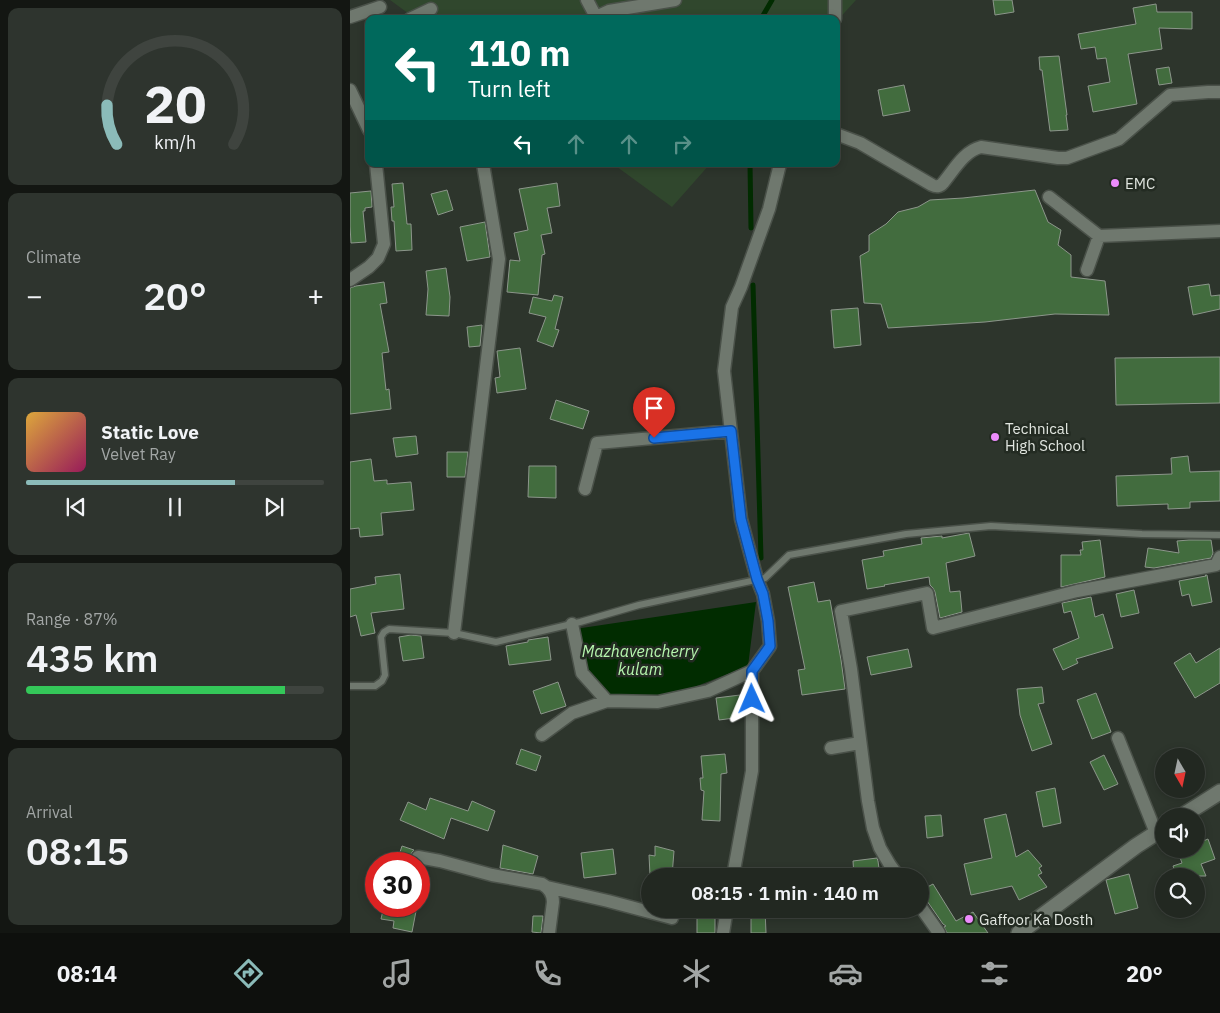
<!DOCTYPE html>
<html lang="en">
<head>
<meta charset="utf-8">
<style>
  :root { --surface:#222821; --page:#2e342e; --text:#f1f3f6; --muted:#a2a6a5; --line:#3f443f; --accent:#8bbbb9 }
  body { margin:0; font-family:"IBM Plex Sans",sans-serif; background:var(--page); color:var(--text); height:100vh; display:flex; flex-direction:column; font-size:19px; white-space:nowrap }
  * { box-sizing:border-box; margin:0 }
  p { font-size:16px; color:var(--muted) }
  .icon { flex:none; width:28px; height:28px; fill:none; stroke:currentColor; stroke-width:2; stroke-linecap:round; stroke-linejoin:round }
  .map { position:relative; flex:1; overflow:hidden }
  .sheet { display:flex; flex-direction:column; gap:8px; padding:8px; background:#131612; width:350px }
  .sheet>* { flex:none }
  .banner { position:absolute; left:15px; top:15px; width:475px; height:152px; border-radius:10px; box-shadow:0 2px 8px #0003,0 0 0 1px var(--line); background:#00695c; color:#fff; overflow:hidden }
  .needle { width:32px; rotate:171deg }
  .controls { position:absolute; left:805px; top:748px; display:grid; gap:10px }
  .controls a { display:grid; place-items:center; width:50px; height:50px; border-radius:50%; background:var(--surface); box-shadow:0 2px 8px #0003,0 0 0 1px var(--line); font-size:25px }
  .speed { position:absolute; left:15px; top:852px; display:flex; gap:10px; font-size:25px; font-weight:700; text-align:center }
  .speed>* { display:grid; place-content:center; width:65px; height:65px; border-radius:50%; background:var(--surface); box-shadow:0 2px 8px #0003,0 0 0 1px var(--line); line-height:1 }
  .speed .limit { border:8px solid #d22; background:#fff; color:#111 }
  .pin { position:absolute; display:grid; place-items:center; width:42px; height:42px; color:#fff; margin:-51px -21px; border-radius:50% 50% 50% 0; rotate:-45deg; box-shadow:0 0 5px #0007 }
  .pin .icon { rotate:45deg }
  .me { position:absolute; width:55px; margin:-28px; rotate:359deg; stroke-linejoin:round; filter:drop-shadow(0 0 4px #0008) }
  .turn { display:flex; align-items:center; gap:18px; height:105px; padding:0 20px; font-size:22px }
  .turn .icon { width:65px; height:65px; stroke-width:2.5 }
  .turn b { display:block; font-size:35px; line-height:42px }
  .lanes { display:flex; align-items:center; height:48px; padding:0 20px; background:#0003; justify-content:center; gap:25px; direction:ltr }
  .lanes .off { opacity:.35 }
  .big { font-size:38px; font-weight:600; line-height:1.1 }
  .sheet .card { flex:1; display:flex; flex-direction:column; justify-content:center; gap:8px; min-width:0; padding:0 18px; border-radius:10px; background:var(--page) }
  .sheet .dial { align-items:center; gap:0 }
  .dial svg { height:130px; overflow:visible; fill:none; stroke:var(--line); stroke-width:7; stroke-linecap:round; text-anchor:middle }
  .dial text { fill:var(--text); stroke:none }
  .song { display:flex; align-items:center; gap:15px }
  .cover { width:60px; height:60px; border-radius:8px; background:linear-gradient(135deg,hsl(40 70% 55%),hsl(330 70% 35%)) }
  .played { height:5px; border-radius:2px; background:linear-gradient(90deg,var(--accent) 70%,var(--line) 70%) }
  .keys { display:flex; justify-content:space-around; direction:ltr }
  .heat { display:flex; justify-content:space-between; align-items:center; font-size:28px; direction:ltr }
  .charge { height:8px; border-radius:4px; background:linear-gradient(90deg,#34c759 87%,var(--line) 0) }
  .trip { position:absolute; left:291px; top:868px; width:288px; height:50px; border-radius:25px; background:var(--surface); box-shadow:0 2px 8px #0003,0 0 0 1px var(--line); font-weight:600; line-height:50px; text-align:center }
  .menu { display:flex; height:80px; justify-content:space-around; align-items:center; background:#0e100d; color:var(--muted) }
  .menu .icon { width:35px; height:35px }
  .menu .on { color:var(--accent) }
  .menu b { font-size:22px; color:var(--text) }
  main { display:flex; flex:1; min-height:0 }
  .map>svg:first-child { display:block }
  .green { fill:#30472d }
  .water { fill:#012c00 }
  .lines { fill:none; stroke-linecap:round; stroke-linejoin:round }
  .stream { stroke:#012c00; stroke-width:5 }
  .building { fill:#426c3e; stroke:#8c968b }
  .lane-casing { stroke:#4a5149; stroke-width:9 }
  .street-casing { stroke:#4a5149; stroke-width:15 }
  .secondary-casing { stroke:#4a5149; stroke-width:18 }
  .lane { stroke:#6f786e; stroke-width:6 }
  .street { stroke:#6f786e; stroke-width:12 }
  .secondary { stroke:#6f786e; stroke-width:15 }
  .route-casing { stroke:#114b97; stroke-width:12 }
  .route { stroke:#1a73e8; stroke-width:9 }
  .poi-dot { fill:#ec8cfb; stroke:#232b22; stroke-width:2 }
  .labels { text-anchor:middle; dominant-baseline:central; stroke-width:5; stroke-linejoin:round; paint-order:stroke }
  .poi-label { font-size:15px; fill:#e1e6e0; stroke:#232b22; text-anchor:start }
  .water-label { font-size:16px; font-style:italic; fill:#b6f6ae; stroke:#232b22 }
</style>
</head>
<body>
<main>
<section class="sheet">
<div class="card dial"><svg viewBox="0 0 100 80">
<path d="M14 69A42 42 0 1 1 86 69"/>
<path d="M14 69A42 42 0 0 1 8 45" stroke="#8bbbb9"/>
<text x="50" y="56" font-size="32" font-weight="700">20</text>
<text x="50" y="72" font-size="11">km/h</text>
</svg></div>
<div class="card"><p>Climate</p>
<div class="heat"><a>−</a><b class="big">20°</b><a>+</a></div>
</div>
<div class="card">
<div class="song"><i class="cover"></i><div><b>Static Love</b><p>Velvet Ray</p></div></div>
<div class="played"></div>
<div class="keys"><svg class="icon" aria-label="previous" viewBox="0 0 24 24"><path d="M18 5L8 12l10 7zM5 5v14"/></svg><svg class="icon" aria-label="pause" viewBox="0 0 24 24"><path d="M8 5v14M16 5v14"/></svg><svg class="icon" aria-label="next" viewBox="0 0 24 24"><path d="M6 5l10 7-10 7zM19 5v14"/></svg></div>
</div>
<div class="card"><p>Range · 87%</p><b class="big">435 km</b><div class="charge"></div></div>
<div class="card"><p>Arrival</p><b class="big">08:15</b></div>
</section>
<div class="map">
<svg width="870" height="933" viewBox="0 0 870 933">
  <rect width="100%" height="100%" fill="#2d352c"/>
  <!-- green -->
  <path class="green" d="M 40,0 L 506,0 L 486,22 L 486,19 L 66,19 Z
    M 263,164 L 360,164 L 322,207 Z"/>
  <!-- water -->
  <path class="water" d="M 406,602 L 398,666 L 329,693 L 291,702 L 249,692 L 233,682 L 225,629 Z"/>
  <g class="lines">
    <!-- stream -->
    <path class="stream" d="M 411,19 L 422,0
      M 400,164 L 401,228
      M 403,285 L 411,558"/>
  </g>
  <!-- building -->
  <path class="building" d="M 643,0 L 662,0 L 664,12 L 645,15 Z
    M 806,4 L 807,12 L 842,12 L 842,29 L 809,28 L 812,49 L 778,54 L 787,104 L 743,112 L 738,86 L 760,82 L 756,58 L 747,59 L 745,47 L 731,49 L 728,34 L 786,24 L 783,8 Z
    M 709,56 L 717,115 L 716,115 L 718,130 L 700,131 L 692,70 L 690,70 L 689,57 Z
    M 819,67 L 822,83 L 809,85 L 806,69 Z
    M 554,85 L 560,111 L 533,116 L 528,90 Z
    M 53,183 L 57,224 L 61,224 L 62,250 L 46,251 L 44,221 L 42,221 L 41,207 L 44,207 L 42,184 Z
    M 207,183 L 210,206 L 197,208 L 202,233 L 191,235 L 195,254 L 192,255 L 188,295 L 157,292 L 160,260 L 170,261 L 164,233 L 178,230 L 169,189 Z
    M 97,190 L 103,210 L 88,215 L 81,194 Z
    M 685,190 L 698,222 L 711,230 L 708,245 L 721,255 L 721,277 L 755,281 L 759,315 L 705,314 L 635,322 L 538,328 L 531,304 L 514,303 L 510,256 L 519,251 L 519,235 L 536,224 L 548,212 L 568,207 L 580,200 L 613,198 Z
    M 21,191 L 22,207 L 15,208 L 15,211 L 13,211 L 16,242 L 1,243 L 0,226 L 0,193 Z
    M 135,222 L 140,257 L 117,261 L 110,227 Z
    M 96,268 L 100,297 L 99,316 L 76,315 L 78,289 L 76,271 Z
    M 34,282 L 37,303 L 30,304 L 39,352 L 32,353 L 36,390 L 39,389 L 41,409 L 0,414 L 0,288 L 6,286 Z
    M 859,284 L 861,296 L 870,295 L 870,309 L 843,315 L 838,287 Z
    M 204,295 L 213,297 L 205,329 L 209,330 L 203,347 L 187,341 L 196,317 L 179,313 L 183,297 L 202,301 Z
    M 508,308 L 511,345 L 484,348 L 481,310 Z
    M 132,325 L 130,346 L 119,347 L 117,327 Z
    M 170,348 L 176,389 L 147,393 L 145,378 L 150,377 L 147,351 Z
    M 870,357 L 870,403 L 766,405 L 765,358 Z
    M 206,400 L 239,411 L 233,429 L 200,419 Z
    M 66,436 L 68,454 L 46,457 L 43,438 Z
    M 97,452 L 118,452 L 115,477 L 97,477 Z
    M 838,456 L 840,472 L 870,471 L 870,501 L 840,502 L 840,508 L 818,509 L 818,504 L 767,506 L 766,476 L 822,474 L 821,458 Z
    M 21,459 L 24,481 L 37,480 L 37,484 L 61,482 L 64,510 L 31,513 L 33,535 L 10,537 L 9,528 L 0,529 L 0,462 Z
    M 179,466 L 206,466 L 206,498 L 178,497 Z
    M 619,533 L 625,556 L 596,563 L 600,592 L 610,591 L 612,612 L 590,618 L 585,592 L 583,588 L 580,585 L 579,577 L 534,585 L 535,586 L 517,589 L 512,560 L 534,556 L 533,551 L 572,544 L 571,538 L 592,536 L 592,538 Z
    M 750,540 L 755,577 L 711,587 L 711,555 L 731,555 L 730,550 L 733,550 L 732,542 Z
    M 839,540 L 861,540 L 863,553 L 861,558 L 804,568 L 795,567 L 798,548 L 829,553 L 827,541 Z
    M 50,574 L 54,609 L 21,613 L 25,633 L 11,636 L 6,615 L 0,617 L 0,589 L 26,584 L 25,577 Z
    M 855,575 L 857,575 L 862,602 L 842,606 L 839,594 L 832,596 L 829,581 L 856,576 Z
    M 464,582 L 468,602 L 480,600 L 491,660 L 495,689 L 452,695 L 448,670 L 455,669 L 438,587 Z
    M 784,590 L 789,613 L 771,617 L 766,594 Z
    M 741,597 L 745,617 L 753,614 L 763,648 L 726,659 L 728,663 L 713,670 L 703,649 L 729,638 L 721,611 L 714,613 L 712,603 Z
    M 61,635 L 71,636 L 74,658 L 53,661 L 49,637 Z
    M 198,637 L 201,660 L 159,665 L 156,646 L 178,642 L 178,640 Z
    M 870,648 L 870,683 L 845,698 L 824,663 L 840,653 L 846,663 Z
    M 558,649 L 562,667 L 521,675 L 517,657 Z
    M 208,682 L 216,706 L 191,714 L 183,691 Z
    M 692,687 L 694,703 L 688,704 L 702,744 L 682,751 L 670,715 L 667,689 Z
    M 746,693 L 761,732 L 742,739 L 727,700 Z
    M 390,695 L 392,717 L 369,720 L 366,698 Z
    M 171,749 L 191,756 L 186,771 L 166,764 Z
    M 375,754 L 377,773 L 371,774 L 370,821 L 352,820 L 354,791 L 351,790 L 350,778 L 353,778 L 351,756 Z
    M 754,755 L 768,784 L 754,790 L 740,762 Z
    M 705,788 L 711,823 L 693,827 L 686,792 Z
    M 80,798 L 118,811 L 122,801 L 145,811 L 138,831 L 101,818 L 94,839 L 50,820 L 58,802 L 76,810 Z
    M 656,814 L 666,857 L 678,850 L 692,866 L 689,868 L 692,873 L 688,875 L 697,887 L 669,900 L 662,886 L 621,895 L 614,864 L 642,858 L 634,819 Z
    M 591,815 L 593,836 L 577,838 L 575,816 Z
    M 858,839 L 865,859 L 851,864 L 856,876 L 827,876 L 823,866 L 832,863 L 827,849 L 846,849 L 846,844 Z
    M 153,845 L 188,856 L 183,874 L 150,868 Z
    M 52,846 L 64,850 L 62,852 L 60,856 L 62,864 L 46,864 Z
    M 305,846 L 324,851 L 322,876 L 300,875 L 299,855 L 305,856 Z
    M 263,849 L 266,874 L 234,878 L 231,853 Z
    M 527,858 L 528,861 L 530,876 L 504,876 L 503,861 Z
    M 779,874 L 788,908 L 765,914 L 756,880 Z
    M 583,884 L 606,921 L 623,912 L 638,933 L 597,933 L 594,927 L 596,926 L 593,924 L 577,901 L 574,899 L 570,898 L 570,891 Z
    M 34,906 L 67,906 L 62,932 L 43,928 L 44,921 L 31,919 Z
    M 347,909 L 365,909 L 365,933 L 347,933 Z
    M 401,909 L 415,909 L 416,933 L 401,933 Z
    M 183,916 L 193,916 L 191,933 L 182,932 Z"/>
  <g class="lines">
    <defs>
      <path id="lane" d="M 0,686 L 25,686 L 32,681 L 35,675 L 31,637 L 34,632 L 39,629 L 104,633 L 146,642 L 230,622 L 289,605 L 415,578 L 439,555 L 556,534 L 641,526 L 792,534 L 870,535"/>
      <path id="street" d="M 237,0 L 246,17
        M 0,17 L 30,7
        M 60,19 L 81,9
        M 245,19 L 246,17 L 259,11 L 325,0
        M 485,19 L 485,0
        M 0,90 L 19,130
        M 486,134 L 510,143 L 582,185 C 586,187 590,187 593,183 C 604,170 614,151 631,147 L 708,158 L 717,158 L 769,139 L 820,95 L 858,92 L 870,92
        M 699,197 L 749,236 L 870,231
        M 737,270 L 749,236
        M 0,280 L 19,267 L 28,258 L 34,244 L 26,164
        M 235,489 L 247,443 L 381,431
        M 222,624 L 232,673 L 257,701 L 308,702 L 358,691 L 402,671 L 420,646 L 418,621 L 413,594 L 407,579 L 391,519 L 374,371 L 382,307 L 391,287 L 419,209 L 430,164
        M 104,633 L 149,259 L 133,164
        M 192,735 L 222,713 L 257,701
        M 768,738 L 806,833
        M 481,748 L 510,743
        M 68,857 L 90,861 L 142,875 L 192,884 C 199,888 203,893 203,902 L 199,933
        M 383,876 L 402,771 L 402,671
        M 548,876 L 540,865 L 530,848 L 523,828 L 518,801 L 501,669 L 491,611 L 577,593 L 583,628 L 727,591 L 866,565 L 870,557
        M 197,887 L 258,901 L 322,918
        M 570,906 L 589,933
        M 373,933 L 377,909"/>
      <path id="secondary" d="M 832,816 L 870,792
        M 669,933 L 786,846 L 814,828"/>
    </defs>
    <!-- lane casing -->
    <use href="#lane" class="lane-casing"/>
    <!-- street casing -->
    <use href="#street" class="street-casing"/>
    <!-- secondary casing -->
    <use href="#secondary" class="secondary-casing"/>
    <!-- lane -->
    <use href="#lane" class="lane"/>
    <!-- street -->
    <use href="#street" class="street"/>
    <!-- secondary -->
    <use href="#secondary" class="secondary"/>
  </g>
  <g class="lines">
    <defs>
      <path id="route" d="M 304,438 L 381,431 L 391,519 L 407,579 L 413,594 L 418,621 L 420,646 L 402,671 L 402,699"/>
    </defs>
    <!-- route casing -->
    <use href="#route" class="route-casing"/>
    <!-- route -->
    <use href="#route" class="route"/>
  </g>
  <!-- markers -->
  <g class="poi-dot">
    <circle cx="765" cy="183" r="5"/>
    <circle cx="645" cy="437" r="5"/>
    <circle cx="619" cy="919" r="5"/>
  </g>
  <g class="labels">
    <!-- poi labels -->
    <g class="poi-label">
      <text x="775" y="183">EMC</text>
      <text x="655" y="428">Technical<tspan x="655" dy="17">High School</tspan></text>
      <text x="629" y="919">Gaffoor Ka Dosth</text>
    </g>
    <!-- water labels -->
    <g class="water-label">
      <text x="290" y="651">Mazhavencherry<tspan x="290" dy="18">kulam</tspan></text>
    </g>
  </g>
</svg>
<div class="controls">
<a><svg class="needle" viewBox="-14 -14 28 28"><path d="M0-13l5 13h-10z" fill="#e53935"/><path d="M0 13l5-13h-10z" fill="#a2a6a5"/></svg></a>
<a><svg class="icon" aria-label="sound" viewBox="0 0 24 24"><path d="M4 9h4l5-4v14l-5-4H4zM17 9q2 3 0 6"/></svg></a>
<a><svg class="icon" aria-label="search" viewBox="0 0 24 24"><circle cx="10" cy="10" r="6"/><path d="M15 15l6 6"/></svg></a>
</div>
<div class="speed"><div class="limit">30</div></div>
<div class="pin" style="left:304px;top:438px;background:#d93025"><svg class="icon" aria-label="arrive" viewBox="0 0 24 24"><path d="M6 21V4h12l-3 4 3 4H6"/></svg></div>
<svg class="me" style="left:402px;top:699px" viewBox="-20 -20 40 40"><path d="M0-17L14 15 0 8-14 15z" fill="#1a73e8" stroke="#fff" stroke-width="4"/></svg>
<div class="trip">08:15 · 1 min · 140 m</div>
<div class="banner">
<div class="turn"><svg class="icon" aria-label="left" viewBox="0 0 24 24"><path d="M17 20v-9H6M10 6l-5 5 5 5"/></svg><div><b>110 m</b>Turn left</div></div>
<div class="lanes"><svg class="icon" aria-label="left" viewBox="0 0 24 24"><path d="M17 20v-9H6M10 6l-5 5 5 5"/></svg><svg class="icon off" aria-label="ahead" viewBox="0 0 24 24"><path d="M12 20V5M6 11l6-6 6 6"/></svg><svg class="icon off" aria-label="ahead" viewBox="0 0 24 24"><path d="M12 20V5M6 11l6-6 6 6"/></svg><svg class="icon off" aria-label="right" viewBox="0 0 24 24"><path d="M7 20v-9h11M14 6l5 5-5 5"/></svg></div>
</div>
</div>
</main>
<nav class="menu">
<b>08:14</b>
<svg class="icon on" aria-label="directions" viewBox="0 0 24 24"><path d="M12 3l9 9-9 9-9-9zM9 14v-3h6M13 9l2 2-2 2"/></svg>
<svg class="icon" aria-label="music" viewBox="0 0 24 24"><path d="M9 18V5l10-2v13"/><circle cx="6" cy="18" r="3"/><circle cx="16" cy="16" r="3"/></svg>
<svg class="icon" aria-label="phone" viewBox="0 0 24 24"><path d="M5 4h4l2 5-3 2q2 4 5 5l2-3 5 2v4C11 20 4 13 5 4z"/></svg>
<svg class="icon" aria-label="climate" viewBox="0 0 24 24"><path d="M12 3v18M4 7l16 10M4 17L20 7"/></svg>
<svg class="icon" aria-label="car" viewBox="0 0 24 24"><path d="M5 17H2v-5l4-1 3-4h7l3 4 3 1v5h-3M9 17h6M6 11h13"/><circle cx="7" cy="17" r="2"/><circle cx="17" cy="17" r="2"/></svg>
<svg class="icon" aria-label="filters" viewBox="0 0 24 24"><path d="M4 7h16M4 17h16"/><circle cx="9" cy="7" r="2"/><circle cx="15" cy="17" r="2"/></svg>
<b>20°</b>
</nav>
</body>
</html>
